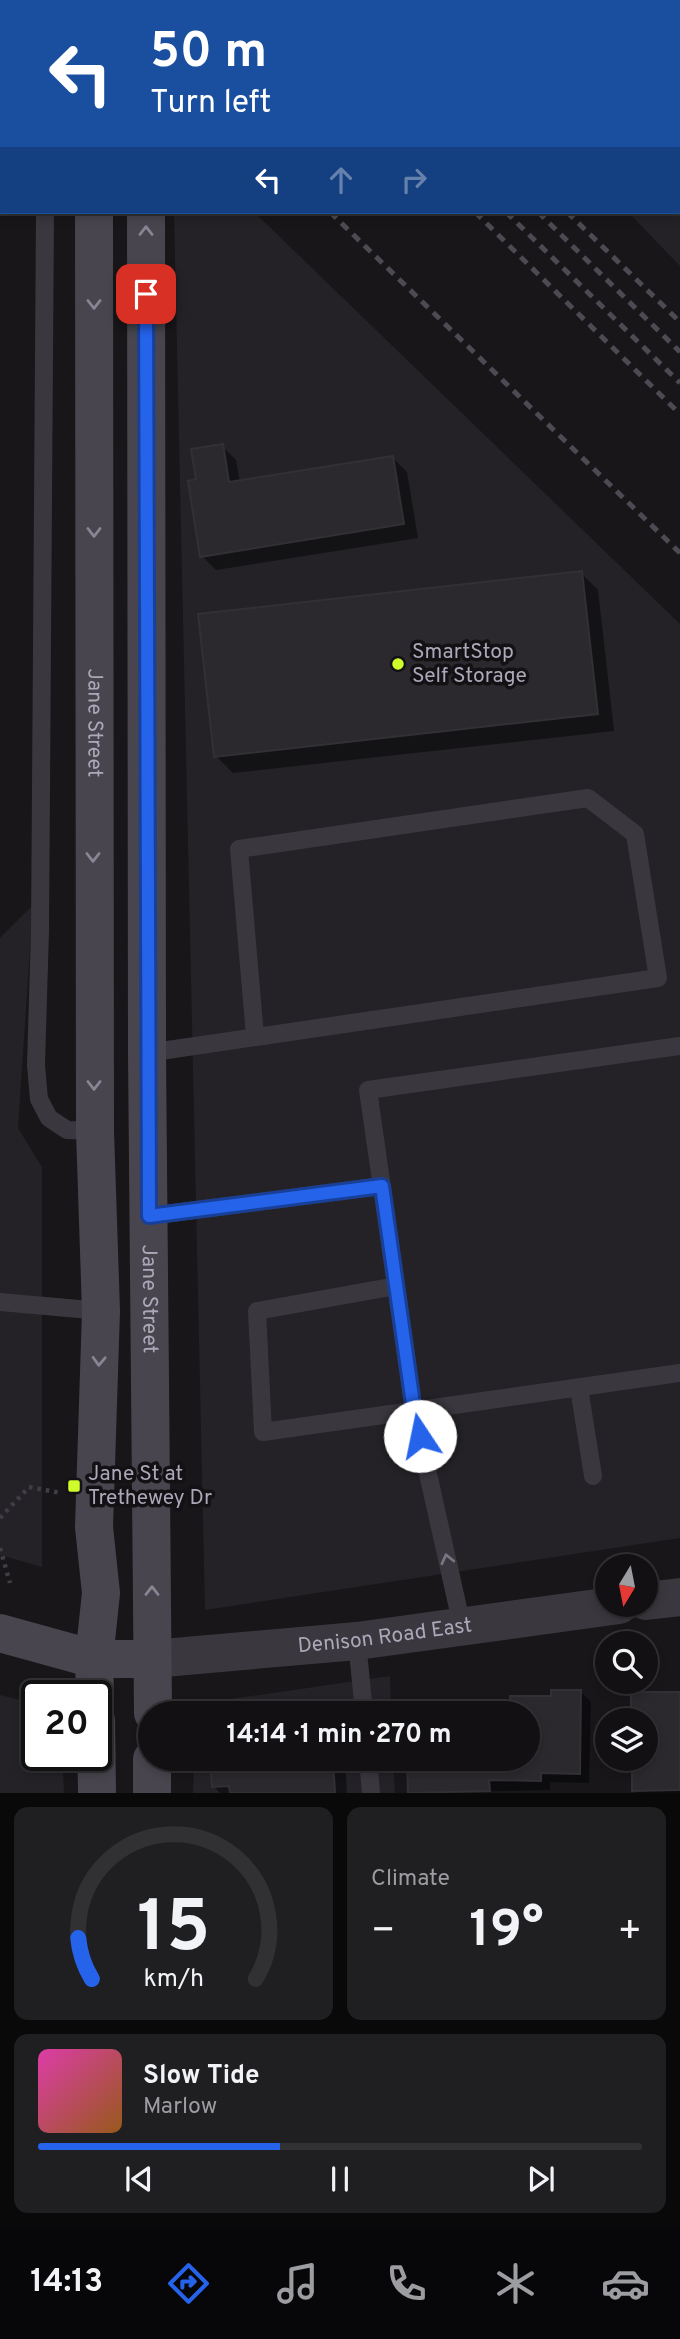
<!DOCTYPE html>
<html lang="en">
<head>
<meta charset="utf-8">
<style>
  :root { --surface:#121013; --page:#1f1e21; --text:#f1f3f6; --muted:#9c9da0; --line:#313033; --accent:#2563eb }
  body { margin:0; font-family:Overpass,sans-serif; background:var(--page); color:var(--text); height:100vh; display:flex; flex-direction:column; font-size:26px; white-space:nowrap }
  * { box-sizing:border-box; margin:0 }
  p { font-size:23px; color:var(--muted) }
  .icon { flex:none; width:38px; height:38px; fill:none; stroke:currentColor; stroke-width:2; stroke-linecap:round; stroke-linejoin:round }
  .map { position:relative; height:1793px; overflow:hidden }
  .details { display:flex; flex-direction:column; gap:14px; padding:14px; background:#0a090a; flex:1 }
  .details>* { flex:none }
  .banner { position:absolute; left:0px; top:0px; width:681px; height:214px; box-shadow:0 4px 10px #0003,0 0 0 2px var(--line); background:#1a4fa0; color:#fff; overflow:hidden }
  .needle { width:46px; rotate:190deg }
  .tools { position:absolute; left:595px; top:1554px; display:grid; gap:14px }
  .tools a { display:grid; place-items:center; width:63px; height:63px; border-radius:50%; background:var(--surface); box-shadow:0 4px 10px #0003,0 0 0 2px var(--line); font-size:35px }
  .speed { position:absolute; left:21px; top:1680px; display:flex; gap:14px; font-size:35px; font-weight:700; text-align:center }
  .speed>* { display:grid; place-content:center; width:91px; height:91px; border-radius:50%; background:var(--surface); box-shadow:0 4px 10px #0003,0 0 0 2px var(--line); line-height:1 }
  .speed .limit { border:4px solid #111; border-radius:10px; background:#fff; color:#111 }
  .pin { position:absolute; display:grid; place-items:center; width:60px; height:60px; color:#fff; margin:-30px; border-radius:14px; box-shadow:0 4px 10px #0006 }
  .me { position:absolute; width:77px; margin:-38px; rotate:349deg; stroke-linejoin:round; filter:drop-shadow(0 0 5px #0008) }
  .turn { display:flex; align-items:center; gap:24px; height:147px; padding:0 35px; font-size:32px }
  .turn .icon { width:91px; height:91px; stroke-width:2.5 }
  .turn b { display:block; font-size:49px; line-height:60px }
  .lanes { display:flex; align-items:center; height:66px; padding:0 35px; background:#0003; justify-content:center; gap:35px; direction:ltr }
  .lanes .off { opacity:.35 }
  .big { font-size:52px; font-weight:700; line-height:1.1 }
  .details .tile { flex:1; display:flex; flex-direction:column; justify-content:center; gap:10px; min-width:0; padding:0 24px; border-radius:14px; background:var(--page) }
  .details .dial { align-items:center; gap:0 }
  .dial svg { height:182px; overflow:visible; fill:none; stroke:var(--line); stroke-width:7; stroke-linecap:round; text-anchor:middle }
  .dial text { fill:var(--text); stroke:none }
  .song { display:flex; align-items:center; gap:21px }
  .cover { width:84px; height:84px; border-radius:10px; background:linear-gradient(135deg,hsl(320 70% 55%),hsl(30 70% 35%)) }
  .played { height:7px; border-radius:4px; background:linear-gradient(90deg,var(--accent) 40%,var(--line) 40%) }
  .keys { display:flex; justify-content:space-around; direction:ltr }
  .heat { display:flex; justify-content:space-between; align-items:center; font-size:38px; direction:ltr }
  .details .tiles { flex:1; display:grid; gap:14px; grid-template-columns:1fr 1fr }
  .tile:last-child { grid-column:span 2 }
  .trip { position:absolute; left:138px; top:1701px; width:402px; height:70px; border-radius:35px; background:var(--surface); box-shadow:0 4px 10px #0003,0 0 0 2px var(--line); font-weight:700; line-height:70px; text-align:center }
  .dock { display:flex; height:112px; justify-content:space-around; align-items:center; background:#070608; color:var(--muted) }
  .dock .icon { width:49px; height:49px }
  .dock .current { color:var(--accent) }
  .dock b { font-size:32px; color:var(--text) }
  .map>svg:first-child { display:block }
  .built { fill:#242226 }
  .shadow { fill:#0007 }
  .building { fill:#2b292d; stroke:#333035; stroke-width:2 }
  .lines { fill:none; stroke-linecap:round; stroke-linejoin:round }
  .path { stroke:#3f3d45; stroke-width:4.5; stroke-dasharray:3.5 5; stroke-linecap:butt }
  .service { stroke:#3a373e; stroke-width:18 }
  .tertiary { stroke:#3a373e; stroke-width:38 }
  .secondary { stroke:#48454e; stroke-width:38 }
  .rail { stroke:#4d4a53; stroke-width:5; stroke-dasharray:9 7; stroke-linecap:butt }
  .oneway { stroke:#898594 }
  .oneway2 { stroke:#797582 }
  .route-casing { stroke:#184099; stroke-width:18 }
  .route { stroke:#2563eb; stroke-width:12 }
  .poi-dot { fill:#d0fc2b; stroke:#131114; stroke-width:2.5 }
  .labels { text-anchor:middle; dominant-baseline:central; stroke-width:7; stroke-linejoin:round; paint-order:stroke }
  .poi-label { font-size:21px; fill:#aca8b9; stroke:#131114; text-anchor:start }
  .street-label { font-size:21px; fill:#aca8b9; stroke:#131114 }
</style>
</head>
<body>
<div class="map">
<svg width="680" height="1793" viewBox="0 0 680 1793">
  <rect width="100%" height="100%" fill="#181619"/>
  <!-- built -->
  <path class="built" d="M 427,0 L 680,0 L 680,266 L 628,212 L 679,212 L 679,2 Z
    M 174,212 L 254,212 L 680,624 L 680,1538 L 205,1610 Z
    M 33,905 L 18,1128 L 42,1167 L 42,1567 L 0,1555 L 0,938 Z
    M 390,1676 L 391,1713 L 196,1713 L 196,1704 Z
    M 0,1695 L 37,1704 L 37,1755 L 62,1755 L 64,1793 L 0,1793 Z
    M 194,1759 L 393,1759 L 395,1793 L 193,1793 Z"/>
  <!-- shadow -->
  <path class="shadow" d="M 422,0 L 680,0 L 680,168 L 679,2 Z
    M 222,446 L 236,460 L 240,482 L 393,458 L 407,472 L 418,538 L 216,570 L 202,556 L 198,481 Z
    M 581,573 L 598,590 L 614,731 L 233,773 L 216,756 Z
    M 581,1692 L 591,1702 L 589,1783 L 550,1782 L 550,1790 L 410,1793 L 409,1759 L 528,1759 L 528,1713 L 465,1713 L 465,1710 L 512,1708 Z
    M 633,1694 L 680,1694 L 680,1793 L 637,1793 L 634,1790 L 633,1759 L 646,1759 L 646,1720 L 633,1720 Z
    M 328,1705 L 336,1713 L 238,1713 Z
    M 212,1759 L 345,1759 L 347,1793 L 220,1793 L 214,1787 Z"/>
  <!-- building -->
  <path class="building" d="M 223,444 L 229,482 L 393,456 L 404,524 L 200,557 L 188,481 L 196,479 L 191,449 Z
    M 582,571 L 598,714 L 214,757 L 198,614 Z
    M 551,1690 L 581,1690 L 580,1774 L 541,1773 L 541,1781 L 489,1780 L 490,1791 L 408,1793 L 407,1759 L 528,1759 L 528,1713 L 464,1713 L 463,1708 L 510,1707 L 510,1696 L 551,1696 Z
    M 631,1692 L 680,1692 L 680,1790 L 632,1791 L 632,1759 L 646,1759 L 646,1720 L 631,1720 Z
    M 328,1703 L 329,1713 L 219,1713 Z
    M 210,1759 L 333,1759 L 335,1793 L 230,1793 L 229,1786 L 212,1787 Z"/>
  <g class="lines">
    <!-- path -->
    <path class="path" d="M 0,1518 L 29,1487 L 61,1493
      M 0,1548 L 10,1583"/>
    <!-- service -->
    <path class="service" d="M 45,212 L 40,931 L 36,1065 L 39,1099 L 49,1118 L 67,1130 L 95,1131
      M 147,1053 L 658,978 L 635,834 L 588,798 L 239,849 L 255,1036
      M 149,1216 L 382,1186
      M 396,1286 L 257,1311 L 263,1432 L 680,1373
      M 0,1302 L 101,1311
      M 579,1388 L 593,1476
      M 462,1626 L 414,1411 L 368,1090 L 680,1046
      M 357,1641 L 364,1713
      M 368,1759 L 371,1793"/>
    <!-- tertiary -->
    <g class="tertiary">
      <path d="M 646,1601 L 680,1597"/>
      <path id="s1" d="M 152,1659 L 357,1641 L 619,1605"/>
    </g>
    <!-- secondary -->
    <g class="secondary">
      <path d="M 96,2 L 96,0"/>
      <path d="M 146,2 L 146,0"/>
      <path id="s2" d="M 94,212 L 95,1131 L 101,1311 L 94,1527 L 101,1593 L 94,1659 L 95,1696"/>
      <path id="s3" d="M 146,212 L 147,1053 L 153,1713"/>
      <path d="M 0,1633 L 94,1659 L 152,1659"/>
      <path d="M 96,1720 L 97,1793"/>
      <path d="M 152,1793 L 152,1759"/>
    </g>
    <!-- rail -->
    <path class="rail" d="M 114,0 L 115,2
      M 259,0 L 261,2
      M 291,0 L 292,2
      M 322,0 L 324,2
      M 352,0 L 353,2
      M 330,212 L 680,553
      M 475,212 L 680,414
      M 506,212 L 680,383
      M 538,212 L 680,352
      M 567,212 L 680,322"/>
  </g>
  <!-- one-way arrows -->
  <defs><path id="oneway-chevron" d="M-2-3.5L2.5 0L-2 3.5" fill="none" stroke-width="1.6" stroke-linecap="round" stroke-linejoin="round" transform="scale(1.75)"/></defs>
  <g class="oneway">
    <use href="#oneway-chevron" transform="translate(146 231) rotate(-90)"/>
    <use href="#oneway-chevron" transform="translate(94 304) rotate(90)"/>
    <use href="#oneway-chevron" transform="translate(94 532) rotate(90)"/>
    <use href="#oneway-chevron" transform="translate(93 857) rotate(90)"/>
    <use href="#oneway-chevron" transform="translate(94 1085) rotate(90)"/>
    <use href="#oneway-chevron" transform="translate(99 1361) rotate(92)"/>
    <use href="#oneway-chevron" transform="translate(152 1591) rotate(-90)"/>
  </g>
  <use class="oneway2" href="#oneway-chevron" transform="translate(447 1559) rotate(-103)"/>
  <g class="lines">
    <defs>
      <path id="route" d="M 146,294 L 149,1216 L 382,1186 L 414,1411 L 420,1436"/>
    </defs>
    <!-- route casing -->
    <use href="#route" class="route-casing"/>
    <!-- route -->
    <use href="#route" class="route"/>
  </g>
  <!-- markers -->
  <g class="poi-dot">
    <circle cx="398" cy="664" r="7"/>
    <rect x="67" y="1479" width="14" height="14" rx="3.5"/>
  </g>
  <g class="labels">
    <!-- poi labels -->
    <g class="poi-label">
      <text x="412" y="652">SmartStop<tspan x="412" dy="24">Self Storage</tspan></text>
      <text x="88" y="1474">Jane St at<tspan x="88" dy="24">Trethewey Dr</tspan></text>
    </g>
    <!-- street labels -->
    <g class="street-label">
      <text stroke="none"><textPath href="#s2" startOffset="511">Jane Street</textPath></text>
      <text stroke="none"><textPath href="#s3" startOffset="1087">Jane Street</textPath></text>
      <text stroke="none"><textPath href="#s1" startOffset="234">Denison Road East</textPath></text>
    </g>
  </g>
</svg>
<div class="tools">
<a><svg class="needle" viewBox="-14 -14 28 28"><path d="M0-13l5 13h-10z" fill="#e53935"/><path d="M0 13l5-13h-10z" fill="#9c9da0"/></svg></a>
<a><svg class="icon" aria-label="search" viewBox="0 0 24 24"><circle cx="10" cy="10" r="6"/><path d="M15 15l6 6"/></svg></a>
<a><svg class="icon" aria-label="layers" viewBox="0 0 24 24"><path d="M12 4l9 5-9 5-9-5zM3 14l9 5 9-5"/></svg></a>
</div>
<div class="speed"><div class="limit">20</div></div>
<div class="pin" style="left:146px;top:294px;background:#d93025"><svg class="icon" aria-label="arrive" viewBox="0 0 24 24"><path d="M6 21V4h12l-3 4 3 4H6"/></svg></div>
<svg class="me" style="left:420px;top:1436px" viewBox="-20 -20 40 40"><circle r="19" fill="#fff"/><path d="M0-13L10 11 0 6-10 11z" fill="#2563eb"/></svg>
<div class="trip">14:14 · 1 min · 270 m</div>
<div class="banner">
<div class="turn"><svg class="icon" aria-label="left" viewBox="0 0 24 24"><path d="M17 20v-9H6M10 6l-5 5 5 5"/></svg><div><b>50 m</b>Turn left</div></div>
<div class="lanes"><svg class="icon" aria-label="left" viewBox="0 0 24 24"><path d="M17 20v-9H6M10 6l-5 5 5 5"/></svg><svg class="icon off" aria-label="ahead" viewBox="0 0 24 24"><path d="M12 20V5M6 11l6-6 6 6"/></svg><svg class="icon off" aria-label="right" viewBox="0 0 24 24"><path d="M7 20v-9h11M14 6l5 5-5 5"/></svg></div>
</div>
</div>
<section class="details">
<div class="tiles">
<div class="tile dial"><svg viewBox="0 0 100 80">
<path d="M14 69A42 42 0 1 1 86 69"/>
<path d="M14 69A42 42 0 0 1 8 51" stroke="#2563eb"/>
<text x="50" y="56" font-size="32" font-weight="700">15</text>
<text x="50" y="72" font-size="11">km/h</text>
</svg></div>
<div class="tile"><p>Climate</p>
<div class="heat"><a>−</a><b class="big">19°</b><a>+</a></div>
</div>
<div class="tile">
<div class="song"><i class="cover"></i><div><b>Slow Tide</b><p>Marlow</p></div></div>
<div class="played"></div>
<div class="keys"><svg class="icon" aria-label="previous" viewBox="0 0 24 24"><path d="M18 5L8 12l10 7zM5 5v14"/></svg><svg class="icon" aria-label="pause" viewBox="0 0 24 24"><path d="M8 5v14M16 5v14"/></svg><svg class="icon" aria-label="next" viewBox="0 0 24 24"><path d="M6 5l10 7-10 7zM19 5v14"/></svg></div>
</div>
</div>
</section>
<nav class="dock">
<b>14:13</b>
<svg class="icon current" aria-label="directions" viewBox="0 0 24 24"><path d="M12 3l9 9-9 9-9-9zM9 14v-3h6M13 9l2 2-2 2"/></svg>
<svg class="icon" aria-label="music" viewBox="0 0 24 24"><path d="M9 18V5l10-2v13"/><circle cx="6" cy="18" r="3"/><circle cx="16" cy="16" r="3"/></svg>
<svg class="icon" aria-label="phone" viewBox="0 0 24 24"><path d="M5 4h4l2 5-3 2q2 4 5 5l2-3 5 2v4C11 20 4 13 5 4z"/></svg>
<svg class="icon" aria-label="climate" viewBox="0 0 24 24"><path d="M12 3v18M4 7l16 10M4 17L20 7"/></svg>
<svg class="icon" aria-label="car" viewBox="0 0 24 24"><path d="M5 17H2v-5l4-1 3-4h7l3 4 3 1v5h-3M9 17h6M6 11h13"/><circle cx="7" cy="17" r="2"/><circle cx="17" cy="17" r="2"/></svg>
</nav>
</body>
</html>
